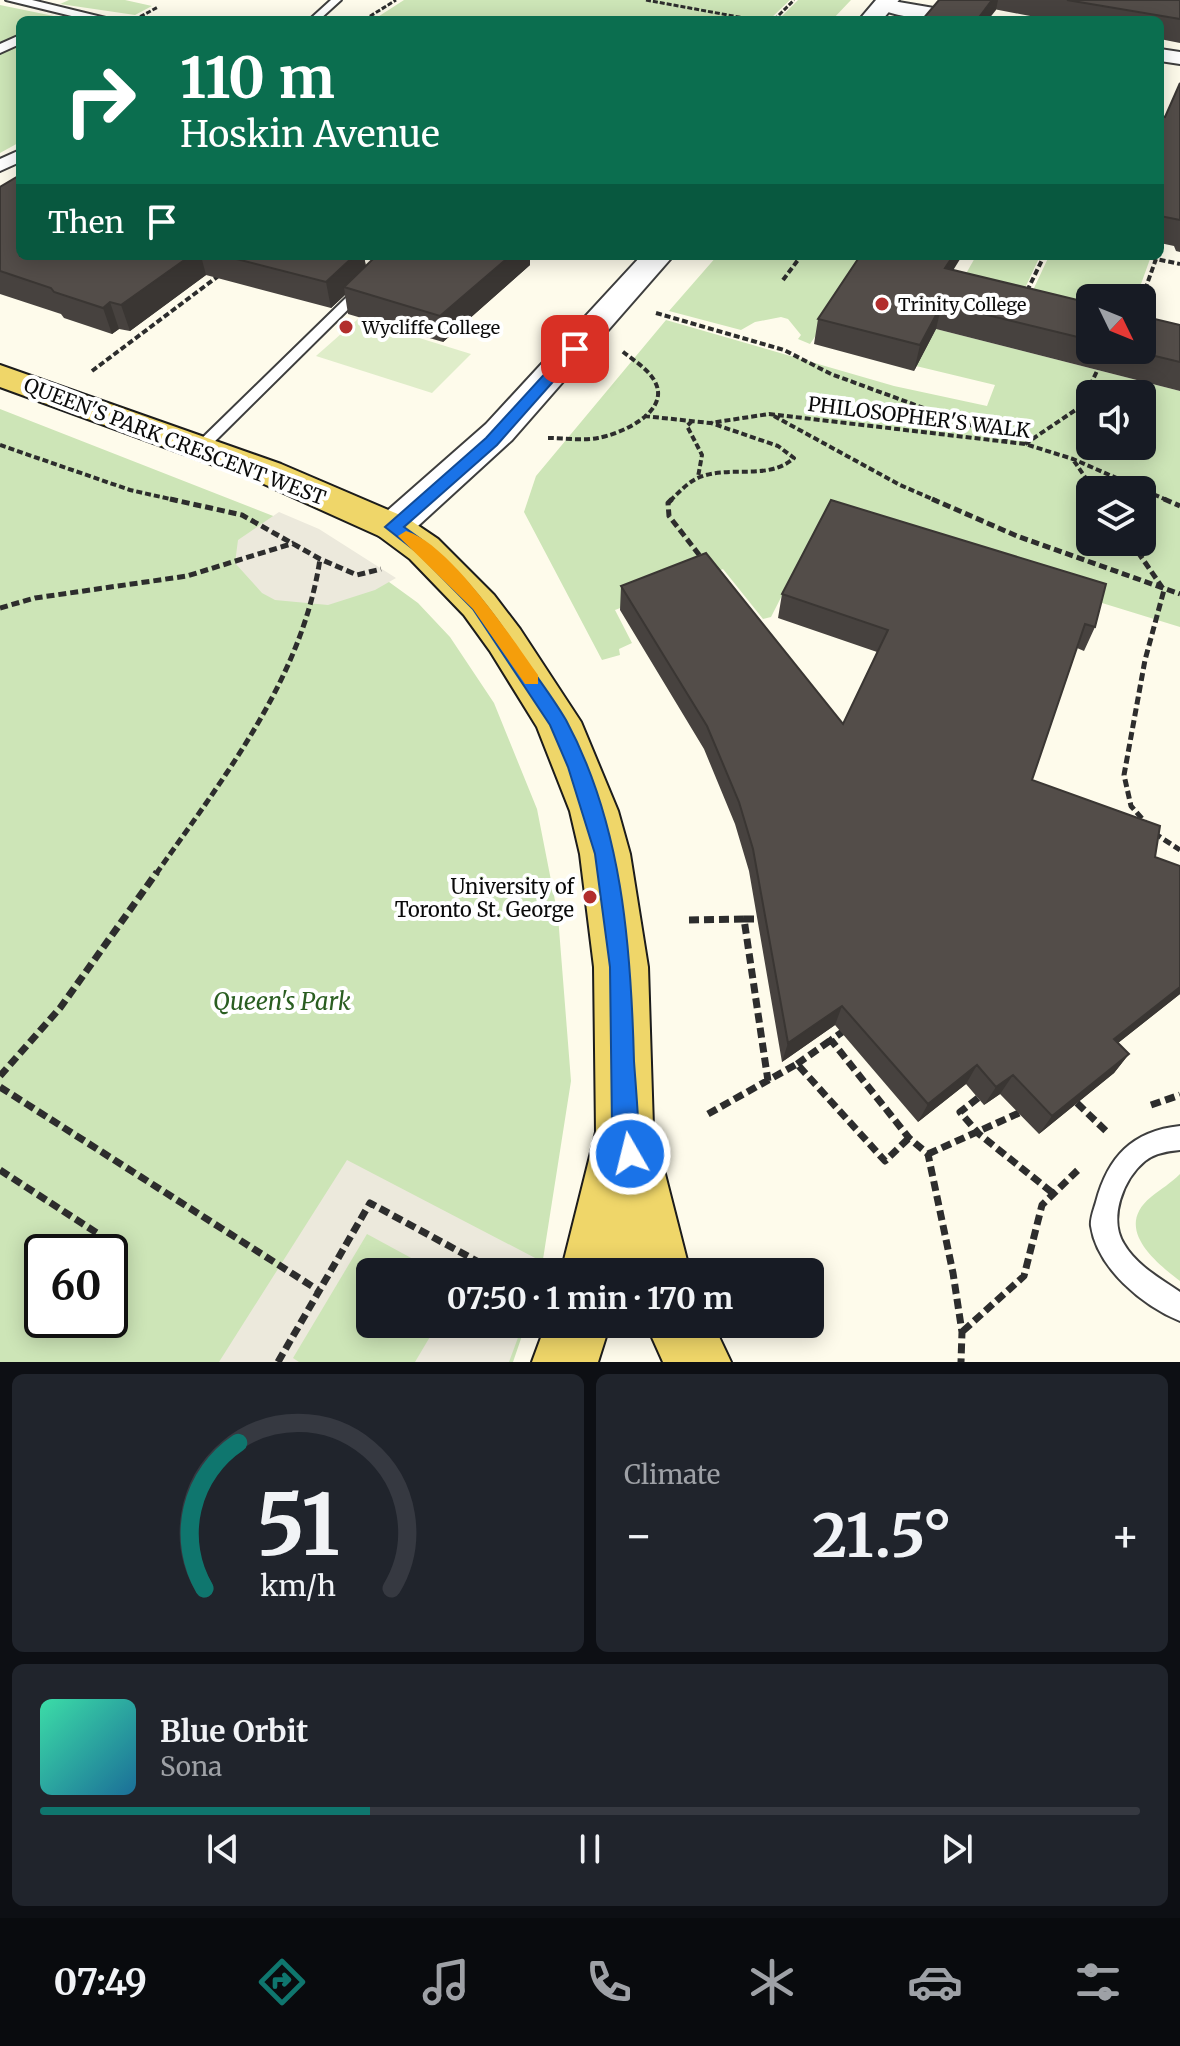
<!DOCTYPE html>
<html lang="en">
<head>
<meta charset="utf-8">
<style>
  :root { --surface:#171b24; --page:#20242c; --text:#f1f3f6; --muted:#9ea1a6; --line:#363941; --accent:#0f766e }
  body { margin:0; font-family:Merriweather,serif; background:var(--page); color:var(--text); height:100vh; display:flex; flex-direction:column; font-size:30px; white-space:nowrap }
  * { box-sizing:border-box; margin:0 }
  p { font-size:26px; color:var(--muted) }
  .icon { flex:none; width:44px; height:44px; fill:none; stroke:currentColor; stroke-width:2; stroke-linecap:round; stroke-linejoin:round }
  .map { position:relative; height:1362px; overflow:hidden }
  .side { display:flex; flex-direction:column; gap:12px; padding:12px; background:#0d0f14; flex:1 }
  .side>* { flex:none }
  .banner { position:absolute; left:16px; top:16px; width:1148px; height:244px; border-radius:12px; box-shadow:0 4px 20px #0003; background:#0b6e4f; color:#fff; overflow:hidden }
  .needle { width:52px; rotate:133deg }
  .fabs { position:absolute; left:1076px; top:284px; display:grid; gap:16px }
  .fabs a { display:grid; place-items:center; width:80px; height:80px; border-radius:12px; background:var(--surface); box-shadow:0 4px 20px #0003; font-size:40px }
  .speed { position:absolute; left:24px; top:1234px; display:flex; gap:16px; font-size:40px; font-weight:700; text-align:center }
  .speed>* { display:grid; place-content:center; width:104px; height:104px; border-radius:50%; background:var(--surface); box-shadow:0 4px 20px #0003; line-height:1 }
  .speed .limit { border:4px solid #111; border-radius:12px; background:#fff; color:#111 }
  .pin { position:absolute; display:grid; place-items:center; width:68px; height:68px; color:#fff; margin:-34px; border-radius:16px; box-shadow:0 4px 12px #0006 }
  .me { position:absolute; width:88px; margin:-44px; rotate:352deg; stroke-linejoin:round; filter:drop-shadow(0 0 6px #0008) }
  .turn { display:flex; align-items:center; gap:28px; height:168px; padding:0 32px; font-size:36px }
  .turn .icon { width:104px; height:104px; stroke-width:2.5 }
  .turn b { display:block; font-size:56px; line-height:68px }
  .then { display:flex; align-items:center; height:76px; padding:0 32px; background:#0003; gap:16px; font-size:30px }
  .big { font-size:60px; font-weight:700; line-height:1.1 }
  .side .widget { flex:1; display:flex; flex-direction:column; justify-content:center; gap:12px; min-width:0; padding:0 28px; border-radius:12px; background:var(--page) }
  .side .dial { align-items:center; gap:0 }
  .dial svg { height:208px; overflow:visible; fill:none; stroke:var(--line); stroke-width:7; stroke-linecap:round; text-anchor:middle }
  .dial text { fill:var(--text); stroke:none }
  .song { display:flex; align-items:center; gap:24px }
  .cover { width:96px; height:96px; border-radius:12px; background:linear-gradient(135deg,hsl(160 70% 55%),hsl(200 70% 35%)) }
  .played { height:8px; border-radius:4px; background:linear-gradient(90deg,var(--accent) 30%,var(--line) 30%) }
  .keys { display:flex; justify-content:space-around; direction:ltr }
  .heat { display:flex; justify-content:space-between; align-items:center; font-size:44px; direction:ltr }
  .side .tiles { flex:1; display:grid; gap:12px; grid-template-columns:1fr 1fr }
  .widget:last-child { grid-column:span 2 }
  .trip { position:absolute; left:356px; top:1258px; width:468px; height:80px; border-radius:12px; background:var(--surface); box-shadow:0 4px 20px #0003; font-weight:700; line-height:80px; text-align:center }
  .tab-bar { display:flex; height:128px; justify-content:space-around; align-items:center; background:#090b0e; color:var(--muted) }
  .tab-bar .icon { width:56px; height:56px }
  .tab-bar .on { color:var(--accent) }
  .tab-bar b { font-size:36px; color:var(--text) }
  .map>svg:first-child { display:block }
  .green { fill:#cde5b7; fill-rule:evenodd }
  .pitch { fill:#dfedc9 }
  .plaza { fill:#ece9dc }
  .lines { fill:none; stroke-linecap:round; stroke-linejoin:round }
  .service-casing { stroke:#3e3e3e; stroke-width:4 }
  .pedestrian-casing { stroke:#3e3e3e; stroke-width:4 }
  .minor-casing { stroke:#3e3e3e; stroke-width:4 }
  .tertiary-casing { stroke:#3e3e3e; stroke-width:4 }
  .primary-casing { stroke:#1c1c1c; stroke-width:4 }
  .path-far3 { stroke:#2d2d2d; stroke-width:3; stroke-dasharray:5 2; stroke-linecap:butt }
  .path-far2 { stroke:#2d2d2d; stroke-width:4; stroke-dasharray:6 3; stroke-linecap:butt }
  .path-far1 { stroke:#2d2d2d; stroke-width:5; stroke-dasharray:8 4; stroke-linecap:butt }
  .path { stroke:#2d2d2d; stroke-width:7; stroke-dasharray:10 5; stroke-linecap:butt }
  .service { fill:#fff; fill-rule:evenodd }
  .pedestrian { fill:#fff; fill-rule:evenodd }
  .minor { fill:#fff; fill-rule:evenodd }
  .tertiary { fill:#fff; fill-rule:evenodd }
  .primary { fill:#efd669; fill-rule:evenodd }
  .wall { fill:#47423f }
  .shaded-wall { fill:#3a3633 }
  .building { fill:#534d49; stroke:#3a3633; stroke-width:2 }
  .route { fill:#1a73e8; stroke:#114b97; stroke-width:2 }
  .slow { fill:#f59e0b }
  .poi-dot { fill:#b22e2d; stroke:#fff; stroke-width:3 }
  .labels { text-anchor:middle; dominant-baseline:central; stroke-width:8; stroke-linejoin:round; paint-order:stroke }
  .far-poi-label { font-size:18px; fill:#0b0b0b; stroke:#fff; text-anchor:start }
  .street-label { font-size:20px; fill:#0b0b0b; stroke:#fff }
  .poi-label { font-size:20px; fill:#0b0b0b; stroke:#fff; text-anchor:end }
  .near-park-label { font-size:24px; font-style:italic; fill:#2a5e21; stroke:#fff }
</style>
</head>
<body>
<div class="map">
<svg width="1180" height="1362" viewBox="0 0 1180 1362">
  <rect width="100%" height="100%" fill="#fefbeb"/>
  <!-- green -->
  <path class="green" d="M 69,0 L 125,0 L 152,6 L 135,15 L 60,4 Z
    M 404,0 L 790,0 L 769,20 L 373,20 Z
    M 798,0 L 851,0 L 832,20 L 778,20 Z
    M 0,5 L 73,20 L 20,20 L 20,142 L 0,153 Z
    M 717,256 L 871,256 L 810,344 L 798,339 L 801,335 L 788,319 L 781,317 L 755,322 L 741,330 L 669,311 Z
    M 976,256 L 1040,256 L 1019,301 L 959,286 Z
    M 1049,256 L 1138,256 L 1150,259 L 1136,298 L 1090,298 L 1090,318 L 1027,303 Z
    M 666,320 L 894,386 L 987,406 L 995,385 L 916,366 L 936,329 L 1180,391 L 1180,627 L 822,517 L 771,617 L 763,619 L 723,569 L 615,610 L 632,643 L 619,649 L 620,655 L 602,660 L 524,512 L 536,476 ZM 1090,394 L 1142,394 L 1142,446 L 1090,446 ZM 1090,490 L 1142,490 L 1142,542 L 1090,542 Z
    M 0,409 L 327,537 L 418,603 L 450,637 L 494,703 L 537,809 L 558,916 L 571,1081 L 541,1272 L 370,1272 L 370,1324 L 526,1324 L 513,1362 L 0,1362 ZM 42,1252 L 110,1252 L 110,1320 L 42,1320 Z
    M 1180,1174 L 1180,1281 C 1155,1262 1113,1228 1151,1197 C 1161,1189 1171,1183 1180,1174 Z"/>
  <!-- pitch -->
  <path class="pitch" d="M 358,319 L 471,354 L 432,393 L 316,356 Z"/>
  <!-- plaza -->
  <path class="plaza" d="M 279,512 L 319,529 L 396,578 L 375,590 L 328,605 L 275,600 L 262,593 L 235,563 L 238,540 Z
    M 347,1160 L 539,1260 L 536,1272 L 437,1272 L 367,1234 L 293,1358 L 299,1362 L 219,1362 Z
    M 453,1324 L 523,1324 L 509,1362 L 415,1362 L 434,1330 L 447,1337 Z"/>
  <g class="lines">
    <defs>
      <path id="service" d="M 331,0 L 341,0 L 319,20 L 309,20 Z
        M 389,256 L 402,256 L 204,452 L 194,452 L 194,446 Z
        M 1180,1126 L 1180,1150 C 1168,1151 1155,1153 1145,1161 C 1123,1179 1108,1219 1124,1244 C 1136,1265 1161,1279 1180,1292 L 1180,1321 C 1143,1306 1097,1268 1091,1226 C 1090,1219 1094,1209 1096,1202 C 1108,1157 1132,1131 1180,1126 Z"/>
      <path id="pedestrian" d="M 6,0 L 32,0 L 114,20 L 88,20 Z
        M 20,35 L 20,44 L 0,53 L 0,44 Z
        M 20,150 L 20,162 L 0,171 L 0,159 Z"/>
      <path id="minor" d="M 887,0 L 969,14 L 978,20 C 954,20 892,21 875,5 Z
        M 1160,49 L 1180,52 L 1180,64 L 1160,61 Z"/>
      <path id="tertiary" d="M 876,0 L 899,0 L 882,20 L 859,20 Z
        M 641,256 L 673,256 L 512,440 L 407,536 L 393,540 L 379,536 L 373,527 L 379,518 L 486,424 Z"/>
      <path id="primary" d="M 0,365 L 281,464 L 407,518 L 438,539 L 494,595 L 520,629 L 581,722 L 618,811 L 630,854 L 648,967 L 653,1127 L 690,1272 L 628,1272 L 625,1263 L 623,1272 L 561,1272 L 596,1132 L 594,967 L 580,854 L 570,811 L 537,727 L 490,651 L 464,615 L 410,559 L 379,536 L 255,480 L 0,387 Z
        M 546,1324 L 610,1324 L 598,1362 L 532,1362 Z
        M 646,1324 L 713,1324 L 731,1362 L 663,1362 Z"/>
    </defs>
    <!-- service casing -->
    <use href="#service" class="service-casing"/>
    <!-- pedestrian casing -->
    <use href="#pedestrian" class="pedestrian-casing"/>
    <!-- minor casing -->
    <use href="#minor" class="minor-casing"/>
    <!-- tertiary casing -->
    <use href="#tertiary" class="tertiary-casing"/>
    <!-- primary casing -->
    <use href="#primary" class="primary-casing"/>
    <!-- path-far3 -->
    <path class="path-far3" d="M 646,0 L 755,20
      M 134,20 L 158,7
      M 364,20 L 396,0
      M 774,20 L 794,0"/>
    <!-- path-far2 -->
    <path class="path-far2" d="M 1144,256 L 1156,259
      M 783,280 L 801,256
      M 1027,291 L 1044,256
      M 1142,298 L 1156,259 L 1180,264
      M 656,313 L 784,350 L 831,374 L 1008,439
      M 92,371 L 221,274
      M 644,416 L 710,423 L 769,414 L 1025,444 L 1073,459 L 1169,501
      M 774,416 L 900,485 L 937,501
      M 692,421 L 687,426 L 702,455 L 698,477
      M 548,438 C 564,438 582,441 598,438 C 621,434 673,411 654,380 C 647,368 633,360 622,351
      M 1025,444 L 1080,407 L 1097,371
      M 0,445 L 130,490 L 179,501
      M 1074,461 L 1094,490
      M 670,501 C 679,492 688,482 700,477 C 731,465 768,481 794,458 L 778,446 L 711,423"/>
    <!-- path-far1 -->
    <path class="path-far1" d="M 170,499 L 242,515 L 320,559 L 357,575 L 381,569
      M 672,499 L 668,503 L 669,516 L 704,561
      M 932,499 L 1017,536 L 1180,594
      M 1164,499 L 1180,506
      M 1131,542 L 1164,590 L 1145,660 L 1124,775 L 1131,806 L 1145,822
      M 0,608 L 35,598 L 187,576 L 294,543
      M 1154,833 L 1180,850
      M 156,874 C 224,777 302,679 320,559"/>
    <!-- path -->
    <path class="path" d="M 744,919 L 758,919
      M 689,920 L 744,919 L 768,1081
      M 845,1030 L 831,1040 L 909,1138 L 928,1154 L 953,1273 L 962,1332 L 961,1362
      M 797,1064 L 831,1040
      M 0,1076 L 60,1008 L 157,872
      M 0,1087 L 318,1290
      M 978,1098 L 960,1112 L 979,1134 L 1054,1194
      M 1077,1103 L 1108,1133
      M 1151,1105 L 1180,1095
      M 708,1114 L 797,1064 L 885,1161 L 909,1138
      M 928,1154 L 1019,1113
      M 0,1170 L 97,1233
      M 963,1331 L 1024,1276 L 1042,1205 L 1081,1167
      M 278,1362 L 370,1203 L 497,1272"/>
    <!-- service -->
    <use href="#service" class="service"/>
    <!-- pedestrian -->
    <use href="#pedestrian" class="pedestrian"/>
    <!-- minor -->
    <use href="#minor" class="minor"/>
    <!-- tertiary -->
    <use href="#tertiary" class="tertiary"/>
    <!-- primary -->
    <use href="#primary" class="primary"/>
  </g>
  <!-- wall -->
  <path class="wall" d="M 947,0 L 1180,0 L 1180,43 L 1160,39 L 1160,20 L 1051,20 Z
    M 1180,83 L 1180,252 L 1176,251 L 1174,246 L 1160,243 L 1160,116 L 1165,117 Z
    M 0,187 L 20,256 L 364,256 L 366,266 L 398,256 L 530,256 L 530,265 L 443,342 L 348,314 L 345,295 L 331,308 L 206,275 L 130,331 L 119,329 L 112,334 L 64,318 L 61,314 L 0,294 Z
    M 953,270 L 1090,303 L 1090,350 L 1142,350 L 1180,325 L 1180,391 L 936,329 L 914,371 L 814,344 L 818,319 Z
    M 831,500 L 1095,627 L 1084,651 L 1077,648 L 1032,780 L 1155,857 L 1180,866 L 1180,994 L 1118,1043 L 1129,1054 L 1114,1073 L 1039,1134 L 1000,1094 L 984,1105 L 966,1084 L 918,1122 L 835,1025 L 782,1062 L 749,871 L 735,824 L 704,749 L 620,610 L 621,586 L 843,724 L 877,652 L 778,618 L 782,594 Z"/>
  <!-- shaded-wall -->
  <path class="shaded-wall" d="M 992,0 L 998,0 L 996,10 L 988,20 L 977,20 Z
    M 190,256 L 201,256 L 206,275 L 130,331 L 121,305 Z
    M 354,256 L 364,256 L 367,274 L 344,287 L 345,295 L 331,308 L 326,282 Z
    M 510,256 L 530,256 L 530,265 L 443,342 L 440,316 Z
    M 953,256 L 962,256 L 939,293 L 945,268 Z
    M 110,302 L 119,329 L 112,334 L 103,308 Z
    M 942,304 L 936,329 L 914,371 L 920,345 Z
    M 1180,987 L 1180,994 L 1099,1058 L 1114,1039 Z
    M 842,1006 L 835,1025 L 782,1062 L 788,1043 Z
    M 1129,1054 L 1114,1073 L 1039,1134 L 1052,1116 Z
    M 977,1065 L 966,1084 L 918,1122 L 928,1104 Z
    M 1013,1075 L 1000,1094 L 984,1105 L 996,1087 Z"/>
  <!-- building -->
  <path class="building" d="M 939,0 L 992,0 L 977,20 L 922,20 Z
    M 1067,0 L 1180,0 L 1180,19 Z
    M 1180,83 L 1180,220 L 1160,216 L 1160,116 L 1165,117 Z
    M 20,175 L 20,256 L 190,256 L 121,305 L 110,302 L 103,308 L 54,292 L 51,288 L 0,271 L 0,187 Z
    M 225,256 L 354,256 L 326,282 Z
    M 376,256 L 397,257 L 510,256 L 440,316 L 344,287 Z
    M 860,256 L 953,256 L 945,268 L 1090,303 L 1090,340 L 942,304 L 920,345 L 818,319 Z
    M 1142,316 L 1180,325 L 1180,362 L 1130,350 L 1142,350 Z
    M 831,500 L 1106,584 L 1095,627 L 1085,624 L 1032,780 L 1160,826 L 1155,857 L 1180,866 L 1180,987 L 1114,1039 L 1129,1054 L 1052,1116 L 1013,1075 L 996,1087 L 977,1065 L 928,1104 L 842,1006 L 788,1043 L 753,849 L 739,802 L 707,726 L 621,586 L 706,553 L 843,724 L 888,630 L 782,594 Z"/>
  <!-- route -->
  <path class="route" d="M 570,346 L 582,349 L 497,445 L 404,527 C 452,559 486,602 518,650 C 534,673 552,696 566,720 C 622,824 631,945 634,1061 C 635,1078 642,1154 638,1162 L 630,1166 L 621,1162 L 612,1127 L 610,967 L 595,854 L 568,767 L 550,725 L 473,609 L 418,553 L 385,527 L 486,438 Z"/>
  <!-- slow -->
  <path class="slow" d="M 406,531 C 450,544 511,637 538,675 L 538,684 L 525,684 L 473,609 L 398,536 Z"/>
  <!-- markers -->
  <g class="poi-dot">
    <circle cx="882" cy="304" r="8"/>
    <circle cx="346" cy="327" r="8"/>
    <circle cx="590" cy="897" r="8"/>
  </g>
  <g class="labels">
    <!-- far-poi labels -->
    <g class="far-poi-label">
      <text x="898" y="304">Trinity College</text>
      <text x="362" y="327">Wycliffe College</text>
    </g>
    <!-- street labels -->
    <g class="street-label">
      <text transform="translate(919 417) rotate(7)">PHILOSOPHER'S WALK</text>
      <text transform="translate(175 441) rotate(21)">QUEEN'S PARK CRESCENT WEST</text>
    </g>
    <!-- poi labels -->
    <g class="poi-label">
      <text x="574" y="886">University of<tspan x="574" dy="23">Toronto St. George</tspan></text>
    </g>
    <!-- near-park labels -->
    <g class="near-park-label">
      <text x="282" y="1001">Queen's Park</text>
    </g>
  </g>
</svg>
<div class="fabs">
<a><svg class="needle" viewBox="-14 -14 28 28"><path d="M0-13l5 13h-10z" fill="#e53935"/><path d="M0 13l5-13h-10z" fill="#9ea1a6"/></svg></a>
<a><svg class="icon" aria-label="sound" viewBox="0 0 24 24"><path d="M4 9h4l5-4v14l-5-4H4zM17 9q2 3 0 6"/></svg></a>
<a><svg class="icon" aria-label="layers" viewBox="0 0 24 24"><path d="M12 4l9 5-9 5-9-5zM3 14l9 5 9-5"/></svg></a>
</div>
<div class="speed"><div class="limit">60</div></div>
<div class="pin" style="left:575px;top:349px;background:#d93025"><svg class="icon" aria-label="arrive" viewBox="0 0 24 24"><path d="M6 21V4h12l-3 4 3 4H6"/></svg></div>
<svg class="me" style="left:630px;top:1154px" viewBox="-20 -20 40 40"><circle r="17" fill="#1a73e8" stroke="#fff" stroke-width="3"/><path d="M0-11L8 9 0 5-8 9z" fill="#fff"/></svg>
<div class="trip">07:50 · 1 min · 170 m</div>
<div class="banner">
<div class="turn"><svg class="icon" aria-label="right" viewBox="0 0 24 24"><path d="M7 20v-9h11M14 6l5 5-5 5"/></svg><div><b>110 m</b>Hoskin Avenue</div></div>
<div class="then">Then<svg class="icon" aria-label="arrive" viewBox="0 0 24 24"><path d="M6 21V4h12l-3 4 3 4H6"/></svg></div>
</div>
</div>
<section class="side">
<div class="tiles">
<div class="widget dial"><svg viewBox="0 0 100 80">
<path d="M14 69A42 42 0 1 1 86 69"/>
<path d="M14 69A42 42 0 0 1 27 13" stroke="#0f766e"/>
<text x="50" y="56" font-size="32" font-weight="700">51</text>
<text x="50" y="72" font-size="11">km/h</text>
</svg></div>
<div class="widget"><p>Climate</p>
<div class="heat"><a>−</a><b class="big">21.5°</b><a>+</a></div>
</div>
<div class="widget">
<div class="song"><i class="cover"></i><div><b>Blue Orbit</b><p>Sona</p></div></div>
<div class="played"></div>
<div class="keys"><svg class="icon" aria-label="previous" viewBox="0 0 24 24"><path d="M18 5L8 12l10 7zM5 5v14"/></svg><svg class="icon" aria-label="pause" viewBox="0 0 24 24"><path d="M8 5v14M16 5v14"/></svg><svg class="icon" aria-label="next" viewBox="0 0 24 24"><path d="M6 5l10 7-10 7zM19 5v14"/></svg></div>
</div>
</div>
</section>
<nav class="tab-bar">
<b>07:49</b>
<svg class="icon on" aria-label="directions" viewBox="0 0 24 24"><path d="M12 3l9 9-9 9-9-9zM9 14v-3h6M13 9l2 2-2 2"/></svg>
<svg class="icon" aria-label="music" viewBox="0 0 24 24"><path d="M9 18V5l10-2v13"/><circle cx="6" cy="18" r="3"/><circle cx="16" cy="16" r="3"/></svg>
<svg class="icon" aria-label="phone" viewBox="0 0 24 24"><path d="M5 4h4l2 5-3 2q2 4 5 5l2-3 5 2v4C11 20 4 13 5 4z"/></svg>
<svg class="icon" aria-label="climate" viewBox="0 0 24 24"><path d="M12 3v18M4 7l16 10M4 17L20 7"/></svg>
<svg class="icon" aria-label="car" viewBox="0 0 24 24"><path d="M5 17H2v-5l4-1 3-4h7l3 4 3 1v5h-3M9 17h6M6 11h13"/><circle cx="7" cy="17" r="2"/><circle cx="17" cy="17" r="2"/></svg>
<svg class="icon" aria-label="filters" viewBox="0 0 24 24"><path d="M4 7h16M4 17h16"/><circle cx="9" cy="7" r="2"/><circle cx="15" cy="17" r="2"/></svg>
</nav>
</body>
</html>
